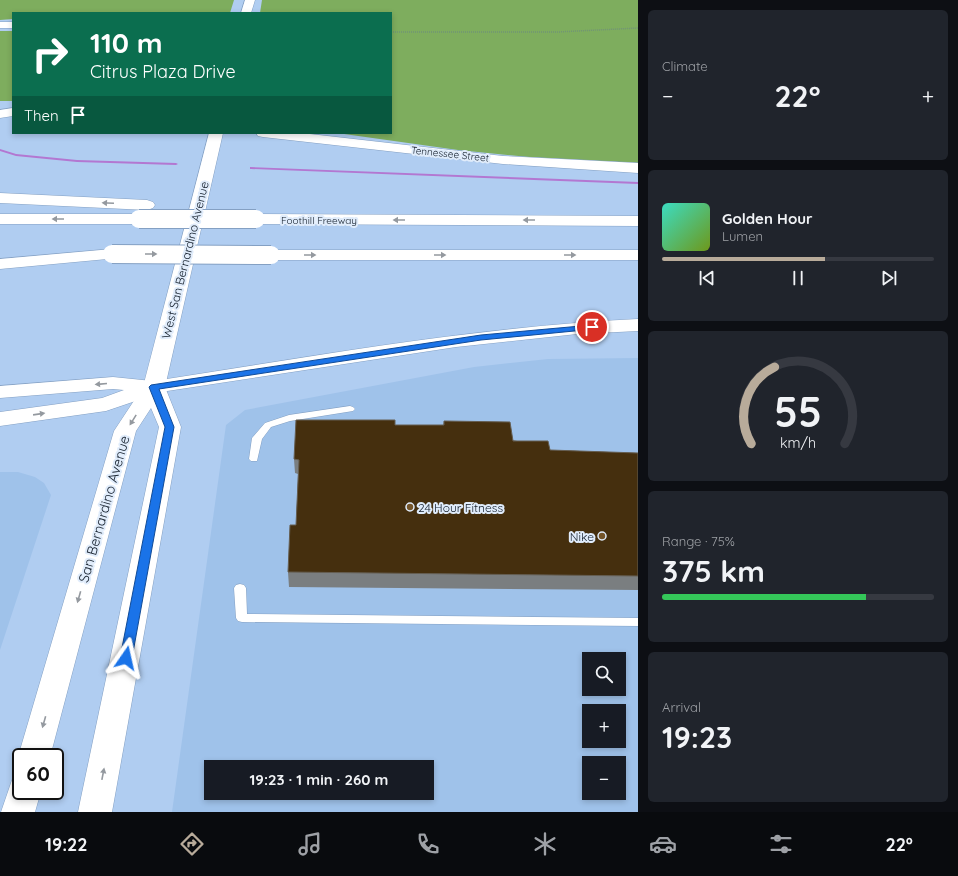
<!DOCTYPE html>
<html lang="en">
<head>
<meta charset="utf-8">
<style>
  :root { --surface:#171b24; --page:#20242c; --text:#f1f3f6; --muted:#9ea1a6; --line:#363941; --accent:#b8ab9a }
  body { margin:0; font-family:Quicksand,sans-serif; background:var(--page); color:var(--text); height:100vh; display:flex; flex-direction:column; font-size:15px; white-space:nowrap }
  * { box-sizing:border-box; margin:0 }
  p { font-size:13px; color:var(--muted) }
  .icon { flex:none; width:22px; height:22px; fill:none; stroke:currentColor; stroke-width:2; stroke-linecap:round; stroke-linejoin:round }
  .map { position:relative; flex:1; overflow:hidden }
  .sheet { display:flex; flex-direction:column; gap:10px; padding:10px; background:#0d0f14; width:320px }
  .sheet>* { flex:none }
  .banner { position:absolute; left:12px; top:12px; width:380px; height:122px; border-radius:0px; box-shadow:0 2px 6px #0003; background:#0b6e4f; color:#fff; overflow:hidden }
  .fabs { position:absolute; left:582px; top:652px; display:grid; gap:8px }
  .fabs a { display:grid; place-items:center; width:44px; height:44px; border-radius:0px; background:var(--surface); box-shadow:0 2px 6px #0003; font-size:20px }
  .speed { position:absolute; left:12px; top:748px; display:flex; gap:8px; font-size:20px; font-weight:700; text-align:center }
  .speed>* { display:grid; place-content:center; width:52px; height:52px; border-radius:50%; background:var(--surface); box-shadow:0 2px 6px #0003; line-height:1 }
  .speed .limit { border:2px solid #111; border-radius:6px; background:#fff; color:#111 }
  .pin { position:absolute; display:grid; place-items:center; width:34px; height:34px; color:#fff; margin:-17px; border:2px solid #fff; border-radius:50%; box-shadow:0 1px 4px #0007 }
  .me { position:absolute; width:44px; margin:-22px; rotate:11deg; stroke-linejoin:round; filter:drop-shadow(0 0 3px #0008) }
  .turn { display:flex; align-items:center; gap:14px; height:84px; padding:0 12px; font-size:18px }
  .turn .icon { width:52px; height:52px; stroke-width:2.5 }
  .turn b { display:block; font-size:28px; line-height:34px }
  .then { display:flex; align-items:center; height:38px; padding:0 12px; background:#0003; gap:8px; font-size:15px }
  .big { font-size:30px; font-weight:700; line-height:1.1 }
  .sheet .card { flex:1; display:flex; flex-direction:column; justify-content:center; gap:6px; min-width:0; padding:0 14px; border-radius:6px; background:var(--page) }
  .sheet .dial { align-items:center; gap:0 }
  .dial svg { height:104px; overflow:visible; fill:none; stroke:var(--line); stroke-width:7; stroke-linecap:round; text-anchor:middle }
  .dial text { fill:var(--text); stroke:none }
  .song { display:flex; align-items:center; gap:12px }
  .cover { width:48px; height:48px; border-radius:6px; background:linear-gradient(135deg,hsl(170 70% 55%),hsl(80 70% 35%)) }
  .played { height:4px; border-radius:2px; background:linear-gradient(90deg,var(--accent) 60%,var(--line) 60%) }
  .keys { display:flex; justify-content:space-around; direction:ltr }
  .heat { display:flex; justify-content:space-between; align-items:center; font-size:22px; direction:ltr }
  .charge { height:6px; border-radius:3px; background:linear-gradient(90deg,#34c759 75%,var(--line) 0) }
  .trip { position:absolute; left:204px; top:760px; width:230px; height:40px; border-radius:0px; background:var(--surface); box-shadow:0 2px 6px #0003; font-weight:700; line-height:40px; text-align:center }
  .dock { display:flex; height:64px; justify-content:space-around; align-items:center; background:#090b0e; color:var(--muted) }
  .dock .icon { width:28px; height:28px }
  .dock .on { color:var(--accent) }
  .dock b { font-size:18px; color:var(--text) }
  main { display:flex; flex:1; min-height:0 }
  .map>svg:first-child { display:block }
  .built { fill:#9fc2ea; fill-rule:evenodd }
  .green { fill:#7ead5e }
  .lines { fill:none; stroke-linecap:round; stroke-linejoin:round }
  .stream { fill:#b377d1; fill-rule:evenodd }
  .lane-casing { stroke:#84a0c3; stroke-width:1 }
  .street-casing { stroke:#84a0c3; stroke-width:1 }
  .secondary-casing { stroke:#84a0c3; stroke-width:1 }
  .primary-casing { stroke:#84a0c3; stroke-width:1 }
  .highway-casing { stroke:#84a0c3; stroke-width:1 }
  .path { stroke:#647991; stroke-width:1.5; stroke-dasharray:0.5 1.5; stroke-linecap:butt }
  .lane { fill:#fff; fill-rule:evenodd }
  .street { fill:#fff; fill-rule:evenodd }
  .secondary { fill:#fff; fill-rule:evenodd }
  .primary { fill:#fff; fill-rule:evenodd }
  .highway { fill:#fff; fill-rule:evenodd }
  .highway-bridge-casing { stroke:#84a0c3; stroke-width:20; stroke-linecap:butt }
  .highway-bridge { stroke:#fff; stroke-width:18 }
  .wall { fill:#7a7e80 }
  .building { fill:#452f0e; stroke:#655e52 }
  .oneway { fill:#94999f }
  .route { fill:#1a73e8; stroke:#114b97 }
  .poi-dot { fill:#735429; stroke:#e0ecfb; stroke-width:1.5 }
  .labels { text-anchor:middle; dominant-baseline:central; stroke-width:4; stroke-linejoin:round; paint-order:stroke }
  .far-street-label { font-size:10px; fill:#121d2a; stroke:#e0ecfb }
  .street-label { font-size:12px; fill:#121d2a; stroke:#e0ecfb }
  .poi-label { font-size:12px; fill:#121d2a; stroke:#e0ecfb; text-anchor:start }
  .near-street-label { font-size:14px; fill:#121d2a; stroke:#e0ecfb }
</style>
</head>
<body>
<main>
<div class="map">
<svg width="638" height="812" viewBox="0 0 638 812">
  <rect width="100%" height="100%" fill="#b0cdf1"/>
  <!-- built -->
  <path class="built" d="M 638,358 L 638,812 L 172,812 L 226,425 L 245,410 L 474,367 L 548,359 ZM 589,659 L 619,659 L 619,689 L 589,689 ZM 589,711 L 619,711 L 619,741 L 589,741 ZM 589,763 L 619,763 L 619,793 L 589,793 ZM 211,767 L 427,767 L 427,793 L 211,793 Z
    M 0,472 L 18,472 L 35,477 L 44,483 L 51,495 L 0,650 Z"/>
  <!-- green -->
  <path class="green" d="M 0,0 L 234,0 L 230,13 L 13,13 L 13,19 L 0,20 Z
    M 262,0 L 638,0 L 638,163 L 529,157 L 458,150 L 337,133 L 391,133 L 391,13 L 260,13 Z
    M 0,31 L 13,31 L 13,101 L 0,101 Z"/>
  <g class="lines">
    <!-- stream -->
    <path class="stream" d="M 0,149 L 16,154 L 77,160 L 176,163 L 178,164 L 176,165 L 77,162 L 16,156 L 0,151 Z
      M 250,167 L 638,182 L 638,184 L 251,169 L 250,169 Z"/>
    <defs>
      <path id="lane" d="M 350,406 L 353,407 L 355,409 L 353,411 L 290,421 L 271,427 L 262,439 L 257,461 L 251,461 L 249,459 L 252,438 L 265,423 L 289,415 Z
        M 240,584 L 244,585 L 246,588 L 247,614 L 638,618 L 638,626 L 242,622 L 238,621 L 236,618 L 234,588 L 236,585 Z"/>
      <path id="street" d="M 0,22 L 13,22 L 13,28 L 0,28 Z"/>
      <path id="secondary" d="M 245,0 L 255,0 L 251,13 L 241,13 Z
        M 256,133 L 301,133 L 503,156 L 638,163 L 638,173 L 503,164 L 263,137 L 258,136 Z
        M 638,319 L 638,331 L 577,334 L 456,347 L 154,393 L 146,392 L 143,387 L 146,382 L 154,381 C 316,356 474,327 638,319 Z"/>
      <path id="primary" d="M 209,133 L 223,133 L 165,387 L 181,427 L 112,812 L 78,812 L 159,427 L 151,408 L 136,431 L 50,757 L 21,757 L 21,764 L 18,757 L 114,431 L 143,387 Z
        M 21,777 L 21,791 L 41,791 L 35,812 L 1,812 L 12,780 Z"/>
      <path id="highway" d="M 13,108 L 13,116 L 0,118 L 0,110 Z
        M 0,193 L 147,200 L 153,202 L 155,205 L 153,208 L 147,210 L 0,203 Z
        M 0,214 L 139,214 L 145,215 L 147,219 L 145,223 L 139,224 L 0,224 Z
        M 256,214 L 638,216 L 638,226 L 256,224 L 250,223 L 248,219 L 250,215 Z
        M 112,249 L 118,250 L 121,254 L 118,258 L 0,269 L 0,259 Z
        M 271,250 L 638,250 L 638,260 L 271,260 L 265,259 L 262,255 L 265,251 Z
        M 113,377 L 162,382 L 165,387 L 162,392 L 106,411 L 0,426 L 0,412 L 102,398 L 124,390 L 113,389 L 0,398 L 0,386 Z"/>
    </defs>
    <!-- lane casing -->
    <use href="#lane" class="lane-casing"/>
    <!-- street casing -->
    <use href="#street" class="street-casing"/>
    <!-- secondary casing -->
    <use href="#secondary" class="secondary-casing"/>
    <!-- primary casing -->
    <use href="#primary" class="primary-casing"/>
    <!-- highway casing -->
    <use href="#highway" class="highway-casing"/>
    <!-- path -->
    <path class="path" d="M 391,32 L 557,32 L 638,28"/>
    <!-- lane -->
    <use href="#lane" class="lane"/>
    <!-- street -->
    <use href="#street" class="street"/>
    <!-- secondary -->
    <use href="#secondary" class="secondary"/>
    <!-- primary -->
    <use href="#primary" class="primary"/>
    <!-- highway -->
    <use href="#highway" class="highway"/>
    <defs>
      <path id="highway-bridge" d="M 139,219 L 256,219
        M 112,254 L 271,255"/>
    </defs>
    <!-- highway-bridge casing -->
    <use href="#highway-bridge" class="highway-bridge-casing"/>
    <!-- highway-bridge -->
    <use href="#highway-bridge" class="highway-bridge"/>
  </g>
  <!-- wall -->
  <path class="wall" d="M 444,421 L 550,450 L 638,453 L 638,590 L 289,587 L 288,572 L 296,525 L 298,474 L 295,473 L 294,459 L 395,425 L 443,425 Z"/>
  <!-- building -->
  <path class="building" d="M 296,420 L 395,420 L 395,425 L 444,425 L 444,421 L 510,422 L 513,441 L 548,441 L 550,450 L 638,453 L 638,576 L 288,572 L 290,525 L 296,525 L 299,460 L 294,459 Z"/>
  <!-- one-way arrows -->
  <defs><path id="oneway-solid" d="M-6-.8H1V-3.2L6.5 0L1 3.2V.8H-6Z"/></defs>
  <g class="oneway">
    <use href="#oneway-solid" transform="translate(108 203) rotate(-177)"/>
    <use href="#oneway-solid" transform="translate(58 219) rotate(180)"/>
    <use href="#oneway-solid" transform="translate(399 220) rotate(-180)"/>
    <use href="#oneway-solid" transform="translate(529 220) rotate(-180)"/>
    <use href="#oneway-solid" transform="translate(151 254)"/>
    <use href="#oneway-solid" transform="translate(310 255)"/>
    <use href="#oneway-solid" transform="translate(440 255)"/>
    <use href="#oneway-solid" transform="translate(570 255)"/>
    <use href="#oneway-solid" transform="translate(101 384) rotate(175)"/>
    <use href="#oneway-solid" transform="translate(39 414) rotate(-8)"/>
    <use href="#oneway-solid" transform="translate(133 420) rotate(122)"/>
    <use href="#oneway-solid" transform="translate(79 597) rotate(106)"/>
    <use href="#oneway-solid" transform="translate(44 722) rotate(106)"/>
    <use href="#oneway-solid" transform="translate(103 774) rotate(-79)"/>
  </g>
  <!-- route -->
  <path class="route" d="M 592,325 L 595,325 L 595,329 L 481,340 L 159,389 L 174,427 L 132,658 L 130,662 L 126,663 L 121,662 L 120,658 L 165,427 L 149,387 L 151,385 L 481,335 Z"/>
  <!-- markers -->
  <g class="poi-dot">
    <circle cx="410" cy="507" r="4"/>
    <circle cx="602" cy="536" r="4"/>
  </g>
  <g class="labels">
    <!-- far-street labels -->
    <g class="far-street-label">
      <text transform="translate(450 154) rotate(6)">Tennessee Street</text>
      <text x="319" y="220">Foothill Freeway</text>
    </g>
    <!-- street labels -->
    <g class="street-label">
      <text transform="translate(185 260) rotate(-76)">West San Bernardino Avenue</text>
    </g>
    <!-- poi labels -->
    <g class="poi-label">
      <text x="418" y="507">24 Hour Fitness</text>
      <text x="594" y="536" text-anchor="end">Nike</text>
    </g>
    <!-- near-street labels -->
    <g class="near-street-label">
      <text transform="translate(104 509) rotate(-74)">San Bernardino Avenue</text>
    </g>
  </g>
</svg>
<div class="fabs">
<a><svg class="icon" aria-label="search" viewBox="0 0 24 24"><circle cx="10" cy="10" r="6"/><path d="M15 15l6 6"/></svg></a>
<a>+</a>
<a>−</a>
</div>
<div class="speed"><div class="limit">60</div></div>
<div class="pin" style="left:592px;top:327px;background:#d93025"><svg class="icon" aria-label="arrive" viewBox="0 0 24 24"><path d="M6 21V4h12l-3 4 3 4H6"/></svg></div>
<svg class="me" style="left:126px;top:658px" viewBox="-20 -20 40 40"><path d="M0-17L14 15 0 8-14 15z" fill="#1a73e8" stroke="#fff" stroke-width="4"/></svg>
<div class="trip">19:23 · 1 min · 260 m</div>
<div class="banner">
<div class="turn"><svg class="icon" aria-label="right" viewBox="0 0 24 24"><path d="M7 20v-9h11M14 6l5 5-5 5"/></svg><div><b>110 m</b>Citrus Plaza Drive</div></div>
<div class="then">Then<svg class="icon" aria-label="arrive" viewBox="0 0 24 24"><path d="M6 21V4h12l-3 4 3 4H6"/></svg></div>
</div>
</div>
<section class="sheet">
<div class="card"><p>Climate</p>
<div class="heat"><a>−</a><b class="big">22°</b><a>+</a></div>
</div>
<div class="card">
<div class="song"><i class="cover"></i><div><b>Golden Hour</b><p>Lumen</p></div></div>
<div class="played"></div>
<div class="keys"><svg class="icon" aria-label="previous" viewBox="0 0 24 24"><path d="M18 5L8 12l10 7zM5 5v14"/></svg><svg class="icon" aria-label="pause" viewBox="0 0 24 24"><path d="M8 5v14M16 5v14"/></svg><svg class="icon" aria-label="next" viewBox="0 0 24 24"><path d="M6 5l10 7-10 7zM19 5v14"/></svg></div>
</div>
<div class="card dial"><svg viewBox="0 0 100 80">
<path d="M14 69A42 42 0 1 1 86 69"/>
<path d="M14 69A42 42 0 0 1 32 10" stroke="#b8ab9a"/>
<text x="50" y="56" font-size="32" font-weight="700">55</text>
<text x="50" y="72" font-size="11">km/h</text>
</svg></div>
<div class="card"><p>Range · 75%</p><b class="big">375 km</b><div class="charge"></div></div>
<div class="card"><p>Arrival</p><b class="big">19:23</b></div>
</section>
</main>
<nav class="dock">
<b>19:22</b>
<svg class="icon on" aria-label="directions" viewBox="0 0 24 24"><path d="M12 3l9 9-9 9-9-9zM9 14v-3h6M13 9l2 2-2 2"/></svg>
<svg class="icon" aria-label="music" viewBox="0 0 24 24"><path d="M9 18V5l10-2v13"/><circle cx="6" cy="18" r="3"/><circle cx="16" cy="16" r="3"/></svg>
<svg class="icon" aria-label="phone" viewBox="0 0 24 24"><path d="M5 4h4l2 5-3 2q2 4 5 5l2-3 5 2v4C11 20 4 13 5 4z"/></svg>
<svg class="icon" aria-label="climate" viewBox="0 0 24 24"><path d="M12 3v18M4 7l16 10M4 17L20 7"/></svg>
<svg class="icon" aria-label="car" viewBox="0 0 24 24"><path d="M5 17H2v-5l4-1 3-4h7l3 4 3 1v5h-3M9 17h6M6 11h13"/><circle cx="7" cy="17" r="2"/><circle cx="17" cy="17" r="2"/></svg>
<svg class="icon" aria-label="filters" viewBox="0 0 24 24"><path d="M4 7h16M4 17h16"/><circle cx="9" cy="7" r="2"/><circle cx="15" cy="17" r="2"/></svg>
<b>22°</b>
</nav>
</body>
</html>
